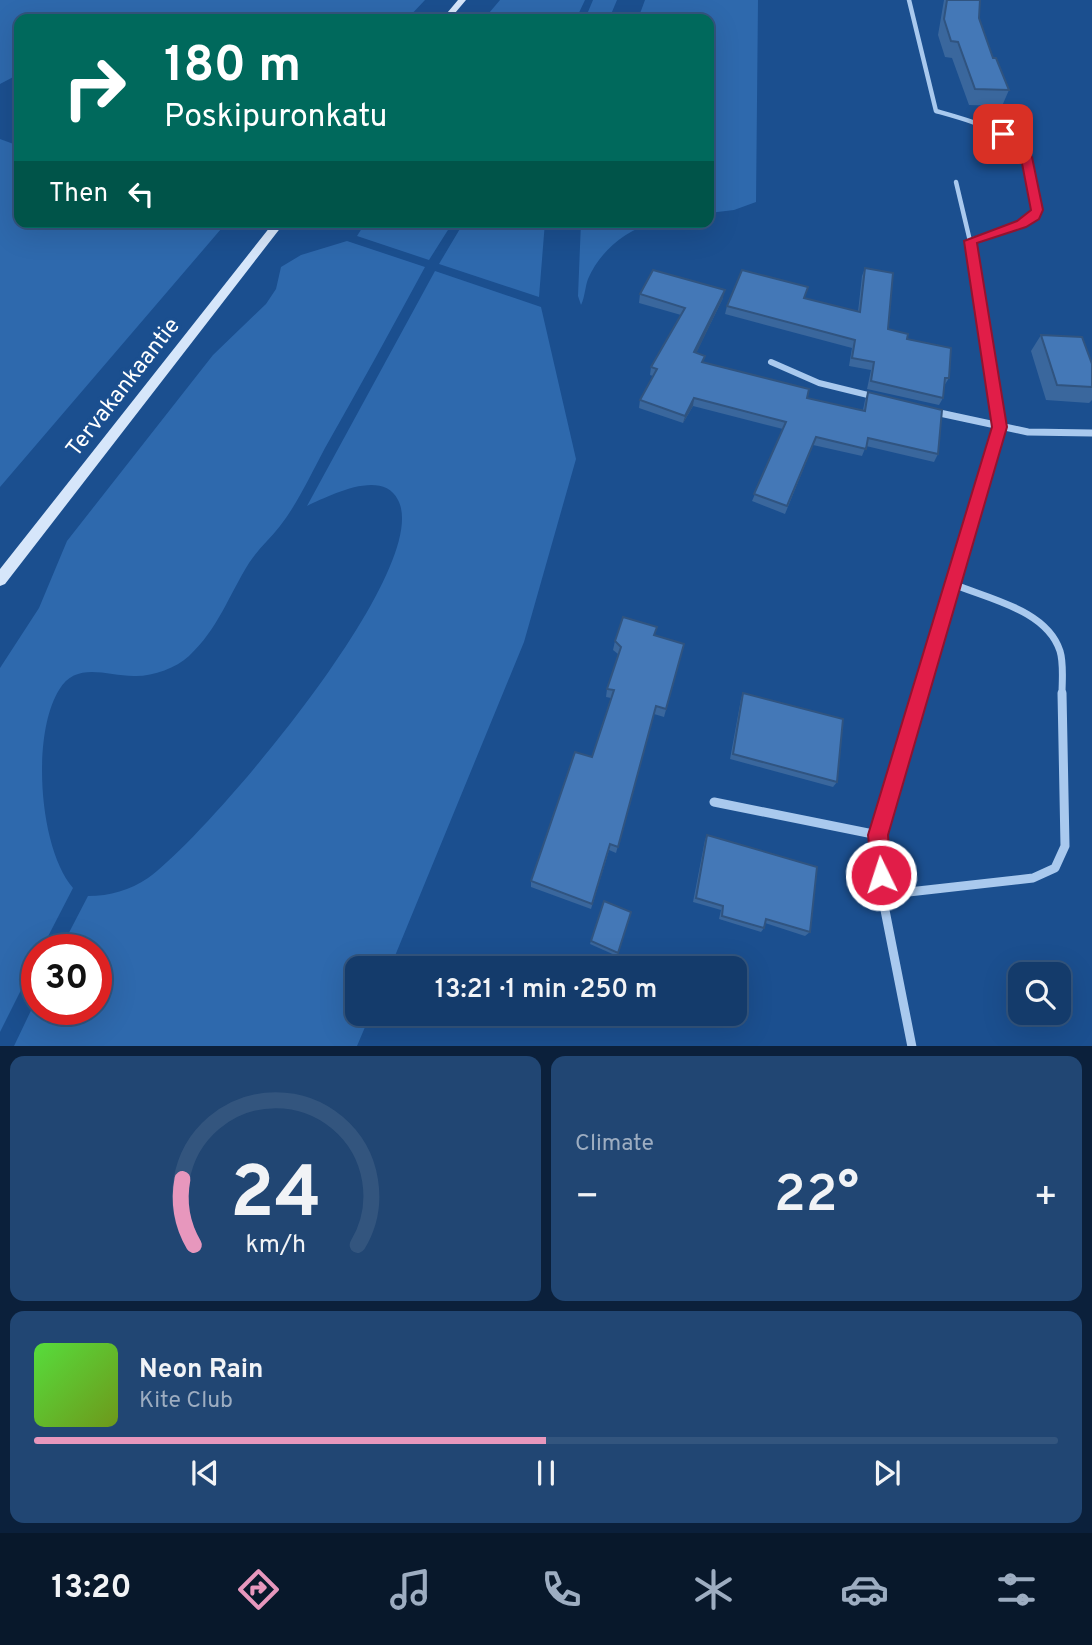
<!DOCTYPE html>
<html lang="en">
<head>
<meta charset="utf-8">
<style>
  :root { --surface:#143b6b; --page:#214673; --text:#f1f3f6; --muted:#9dadc1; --line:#33557e; --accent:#e797bd }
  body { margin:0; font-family:Overpass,sans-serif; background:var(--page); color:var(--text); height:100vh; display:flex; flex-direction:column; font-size:26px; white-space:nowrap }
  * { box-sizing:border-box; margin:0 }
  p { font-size:23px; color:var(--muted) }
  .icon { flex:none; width:38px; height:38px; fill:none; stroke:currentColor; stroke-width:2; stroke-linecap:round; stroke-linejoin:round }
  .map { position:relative; height:1046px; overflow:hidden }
  .details { display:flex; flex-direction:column; gap:10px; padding:10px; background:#0b203b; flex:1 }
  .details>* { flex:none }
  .hud { position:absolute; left:14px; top:14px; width:700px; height:214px; border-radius:14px; box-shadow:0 7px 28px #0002,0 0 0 2px var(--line); background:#00695c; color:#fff; overflow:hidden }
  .controls { position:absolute; left:1008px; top:962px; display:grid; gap:14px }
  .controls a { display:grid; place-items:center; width:63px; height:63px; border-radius:14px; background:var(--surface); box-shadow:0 7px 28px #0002,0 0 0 2px var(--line); font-size:35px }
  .speed { position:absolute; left:21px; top:934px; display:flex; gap:14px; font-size:35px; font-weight:700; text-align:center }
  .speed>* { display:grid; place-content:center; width:91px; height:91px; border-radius:50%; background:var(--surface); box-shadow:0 7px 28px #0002,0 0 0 2px var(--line); line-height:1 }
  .speed .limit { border:10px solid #d22; background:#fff; color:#111 }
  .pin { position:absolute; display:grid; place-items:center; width:60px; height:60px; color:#fff; margin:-30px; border-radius:14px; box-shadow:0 4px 10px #0006 }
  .me { position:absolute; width:77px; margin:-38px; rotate:356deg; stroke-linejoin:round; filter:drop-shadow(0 0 5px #0008) }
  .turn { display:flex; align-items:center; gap:24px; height:147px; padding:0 35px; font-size:32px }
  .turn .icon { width:91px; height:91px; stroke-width:2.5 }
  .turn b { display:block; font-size:49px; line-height:60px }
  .then { display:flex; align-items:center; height:66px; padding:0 35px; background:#0003; gap:14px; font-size:26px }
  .big { font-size:52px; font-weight:600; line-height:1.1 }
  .details .tile { flex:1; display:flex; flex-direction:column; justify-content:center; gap:10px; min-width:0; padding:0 24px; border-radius:14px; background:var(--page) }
  .details .dial { align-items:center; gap:0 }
  .dial svg { height:182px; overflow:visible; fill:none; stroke:var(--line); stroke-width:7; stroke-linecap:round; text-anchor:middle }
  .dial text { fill:var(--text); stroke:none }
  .song { display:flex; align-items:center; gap:21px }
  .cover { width:84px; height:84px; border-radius:10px; background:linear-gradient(135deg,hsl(110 70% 55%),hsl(80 70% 35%)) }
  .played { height:7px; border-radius:4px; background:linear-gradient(90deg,var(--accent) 50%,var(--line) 50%) }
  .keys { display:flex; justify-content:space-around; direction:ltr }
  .heat { display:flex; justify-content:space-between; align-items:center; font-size:38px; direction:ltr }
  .details .tiles { flex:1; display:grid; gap:10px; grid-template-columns:1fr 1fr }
  .tile:last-child { grid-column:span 2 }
  .trip { position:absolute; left:345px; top:956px; width:402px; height:70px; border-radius:14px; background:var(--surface); box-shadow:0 7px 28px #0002,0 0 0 2px var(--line); font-weight:600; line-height:70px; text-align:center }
  .menu { display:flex; height:112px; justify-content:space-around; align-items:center; background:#08182b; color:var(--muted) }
  .menu .icon { width:49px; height:49px }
  .menu .selected { color:var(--accent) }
  .menu b { font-size:32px; color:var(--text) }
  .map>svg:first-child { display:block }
  .green { fill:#2e69ad }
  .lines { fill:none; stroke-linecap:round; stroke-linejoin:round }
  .lane { stroke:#a9c9ee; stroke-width:4.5 }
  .street-far3 { stroke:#a9c9ee; stroke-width:4.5 }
  .street-far2 { stroke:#a9c9ee; stroke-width:6 }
  .street-far1 { stroke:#a9c9ee; stroke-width:7 }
  .street { stroke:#a9c9ee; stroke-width:9 }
  .secondary { fill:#d6e6fa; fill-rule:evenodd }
  .wall { fill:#3a679d }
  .shaded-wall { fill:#305480 }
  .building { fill:#4478b7; stroke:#305480; stroke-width:2 }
  .route { fill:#e11d48; stroke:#92132f; stroke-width:2 }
  .labels { text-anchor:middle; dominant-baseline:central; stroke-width:7; stroke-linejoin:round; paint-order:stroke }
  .street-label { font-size:23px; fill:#fff; stroke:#1b4f8f }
</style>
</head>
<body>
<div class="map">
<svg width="1092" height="1047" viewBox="0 0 1092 1047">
  <rect width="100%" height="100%" fill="#1b4f8f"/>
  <!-- green -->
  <path class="green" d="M 0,0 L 425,0 L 407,19 L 19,19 L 19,74 L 0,84 Z
    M 500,0 L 585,0 L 576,19 L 484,19 Z
    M 593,0 L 617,0 L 609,19 L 585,19 Z
    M 645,0 L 758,0 L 756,202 L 734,210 L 709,213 L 709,19 L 638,19 Z
    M 0,139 L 19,146 L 19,222 L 227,222 L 0,487 Z
    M 366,222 L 453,222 L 429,260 L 357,236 Z
    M 464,222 L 545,222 L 539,297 L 439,264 Z
    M 581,222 L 654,222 C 625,231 600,251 588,279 C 585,287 585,297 581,305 L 578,296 Z
    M 347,241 L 425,267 C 392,328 359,388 325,448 C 311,474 298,503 280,526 C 270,539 258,549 249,563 C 229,595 218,629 189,656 C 176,668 154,676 136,676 C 108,677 77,660 59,690 C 31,735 39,849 73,888 L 41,950 L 37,950 L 37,958 L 0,1032 L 0,668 L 39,608 L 67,541 L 213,355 L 266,304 L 276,289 L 281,267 L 301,255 Z
    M 435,271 L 541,307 L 576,459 L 524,642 L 390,968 L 357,968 L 357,1013 L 371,1013 L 357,1046 L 14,1046 L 37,998 L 37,1010 L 96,1010 L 96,950 L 60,950 L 88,896 C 110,896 130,890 148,878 C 206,837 435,569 398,500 C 382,468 329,496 307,506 Z"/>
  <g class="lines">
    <!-- lane -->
    <path class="lane" d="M 956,182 L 970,241"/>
    <!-- street-far3 -->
    <path class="street-far3" d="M 909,0 L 936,111 C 982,124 1019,133 1034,184"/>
    <!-- street-far2 -->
    <path class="street-far2" d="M 771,362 L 819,383 L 876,397
      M 997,411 L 970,241 L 1022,224 L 1035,216 L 1034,182"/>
    <!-- street-far1 -->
    <path class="street-far1" d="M 935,412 L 1028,432 L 1092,433
      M 953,584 C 989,599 1047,610 1060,651 C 1064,664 1062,681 1062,694
      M 920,694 L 1000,427 L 997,409"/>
    <!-- street -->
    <path class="street" d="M 714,802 L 878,835
      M 882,895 L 1033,878 L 1055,868 L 1065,846 L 1062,693
      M 912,1047 L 882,895 L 878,835 L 921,693"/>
    <!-- secondary -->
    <path class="secondary" d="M 458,0 L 466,0 L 450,19 L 442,19 Z
      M 274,222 L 285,222 L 5,584 L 0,586 L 0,569 Z"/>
  </g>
  <!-- wall -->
  <path class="wall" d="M 944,0 L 980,0 L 979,18 L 993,58 L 1009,90 L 1002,106 L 969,105 L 952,58 L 945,57 L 938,35 Z
    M 865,268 L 888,329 L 907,339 L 949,378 L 944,386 L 943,398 L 939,405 L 867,389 L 871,370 L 849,366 L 852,348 L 725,314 L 727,306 L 858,312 L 862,276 Z
    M 640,294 L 723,298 L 696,353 L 704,363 L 807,398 L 863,410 L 865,400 L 868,392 L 938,454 L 934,462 L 866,446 L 862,456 L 813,445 L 785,514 L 752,501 L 783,429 L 693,406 L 683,423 L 639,408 L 640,400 L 653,376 L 650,375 L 651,367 L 681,315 L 639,303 Z
    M 1041,335 L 1092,364 L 1092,400 L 1089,403 L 1046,400 L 1031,351 Z
    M 655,635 L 684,644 L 664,717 L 654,714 L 616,853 L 609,850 L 591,909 L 531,887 L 531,881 L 592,757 L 611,698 L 606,697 L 607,689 L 618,654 L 613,650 L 615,641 Z
    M 743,693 L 837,782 L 833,787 L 730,759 L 741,699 Z
    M 707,835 L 810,932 L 805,936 L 765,923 L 764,928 L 761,932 L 719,919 L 721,910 L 693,902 L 705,840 Z
    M 604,901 L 631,912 L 617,956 L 590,944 Z"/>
  <!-- shaded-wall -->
  <path class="shaded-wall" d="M 725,290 L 723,298 L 693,360 L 694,352 Z
    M 694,398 L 693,406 L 683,423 L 685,416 Z"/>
  <!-- building -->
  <path class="building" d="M 947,0 L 980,0 L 979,18 L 993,58 L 996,58 L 1009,90 L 975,89 L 958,42 L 951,41 L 944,19 Z
    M 865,268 L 893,273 L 888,329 L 908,334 L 907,339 L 951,348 L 949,378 L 945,378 L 943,398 L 871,381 L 874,362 L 852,358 L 855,340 L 727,306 L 742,270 L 808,287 L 804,298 L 860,312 Z
    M 653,270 L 725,290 L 694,352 L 705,356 L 702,362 L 809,389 L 807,398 L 865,411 L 868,392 L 942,410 L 938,454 L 868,438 L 866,449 L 816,437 L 787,506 L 754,494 L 786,422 L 694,398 L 685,416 L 640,400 L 657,369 L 651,367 L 685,308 L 640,294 Z
    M 1041,335 L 1082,337 L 1092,364 L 1092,387 L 1057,385 Z
    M 623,617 L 657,627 L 654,635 L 684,644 L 666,709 L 656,706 L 618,847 L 610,844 L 592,904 L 531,881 L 575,752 L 592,757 L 614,690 L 607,689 L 621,647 L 615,641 Z
    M 743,693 L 843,719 L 837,782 L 733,754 Z
    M 707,835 L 817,867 L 810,932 L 766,919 L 764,928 L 722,916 L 723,906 L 696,898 Z
    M 604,901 L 631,912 L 618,953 L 591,941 Z"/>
  <!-- route -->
  <path class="route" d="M 999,132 L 1007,132 L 1032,157 L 1043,210 L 1039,219 L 1026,227 L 977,243 L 1007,427 L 888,835 L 891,875 L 888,882 L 881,885 L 873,882 L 868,835 L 992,427 L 964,241 L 1017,221 L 1031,210 L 1021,158 L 999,137 Z"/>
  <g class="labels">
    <!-- street labels -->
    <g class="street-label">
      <text transform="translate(124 388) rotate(-52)">Tervakankaantie</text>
    </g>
  </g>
</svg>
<div class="controls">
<a><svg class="icon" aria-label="search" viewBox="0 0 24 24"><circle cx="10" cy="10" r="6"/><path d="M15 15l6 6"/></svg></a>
</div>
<div class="speed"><div class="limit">30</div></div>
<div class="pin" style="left:1003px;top:134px;background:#d93025"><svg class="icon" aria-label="arrive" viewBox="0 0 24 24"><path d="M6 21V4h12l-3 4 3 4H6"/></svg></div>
<svg class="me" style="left:881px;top:875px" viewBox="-20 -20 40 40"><circle r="17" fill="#e11d48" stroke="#fff" stroke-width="3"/><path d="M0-11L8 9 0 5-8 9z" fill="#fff"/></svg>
<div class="trip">13:21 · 1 min · 250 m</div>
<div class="hud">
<div class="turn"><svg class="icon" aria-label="right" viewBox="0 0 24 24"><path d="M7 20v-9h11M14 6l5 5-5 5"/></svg><div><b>180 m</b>Poskipuronkatu</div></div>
<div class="then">Then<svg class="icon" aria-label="left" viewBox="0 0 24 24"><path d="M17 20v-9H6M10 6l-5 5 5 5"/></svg></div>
</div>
</div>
<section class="details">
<div class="tiles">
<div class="tile dial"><svg viewBox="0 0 100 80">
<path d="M14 69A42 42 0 1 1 86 69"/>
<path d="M14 69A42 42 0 0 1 9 40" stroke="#e797bd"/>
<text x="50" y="56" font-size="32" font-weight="700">24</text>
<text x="50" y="72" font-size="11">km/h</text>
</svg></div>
<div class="tile"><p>Climate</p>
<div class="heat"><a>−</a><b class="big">22°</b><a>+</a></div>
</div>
<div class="tile">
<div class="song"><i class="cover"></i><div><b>Neon Rain</b><p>Kite Club</p></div></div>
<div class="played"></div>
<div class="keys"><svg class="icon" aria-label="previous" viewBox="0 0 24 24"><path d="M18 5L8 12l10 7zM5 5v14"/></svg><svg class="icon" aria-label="pause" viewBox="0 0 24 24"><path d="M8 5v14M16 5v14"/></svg><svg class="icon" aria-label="next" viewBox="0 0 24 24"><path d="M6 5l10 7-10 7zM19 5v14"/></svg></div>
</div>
</div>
</section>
<nav class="menu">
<b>13:20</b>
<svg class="icon selected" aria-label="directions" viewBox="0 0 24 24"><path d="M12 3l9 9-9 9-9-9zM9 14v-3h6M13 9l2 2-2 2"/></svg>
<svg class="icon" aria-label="music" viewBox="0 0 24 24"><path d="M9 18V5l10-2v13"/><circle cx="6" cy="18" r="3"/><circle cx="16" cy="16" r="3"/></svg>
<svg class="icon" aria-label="phone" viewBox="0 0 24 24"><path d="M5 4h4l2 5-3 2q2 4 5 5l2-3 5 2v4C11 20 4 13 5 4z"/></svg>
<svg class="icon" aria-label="climate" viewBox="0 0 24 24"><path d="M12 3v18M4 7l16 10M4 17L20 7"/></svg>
<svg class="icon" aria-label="car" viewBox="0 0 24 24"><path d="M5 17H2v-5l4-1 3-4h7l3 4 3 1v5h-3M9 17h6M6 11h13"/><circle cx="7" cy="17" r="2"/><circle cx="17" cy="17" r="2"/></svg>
<svg class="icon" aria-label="filters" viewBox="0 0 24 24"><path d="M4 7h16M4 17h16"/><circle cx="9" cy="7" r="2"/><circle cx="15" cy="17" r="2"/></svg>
</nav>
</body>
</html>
